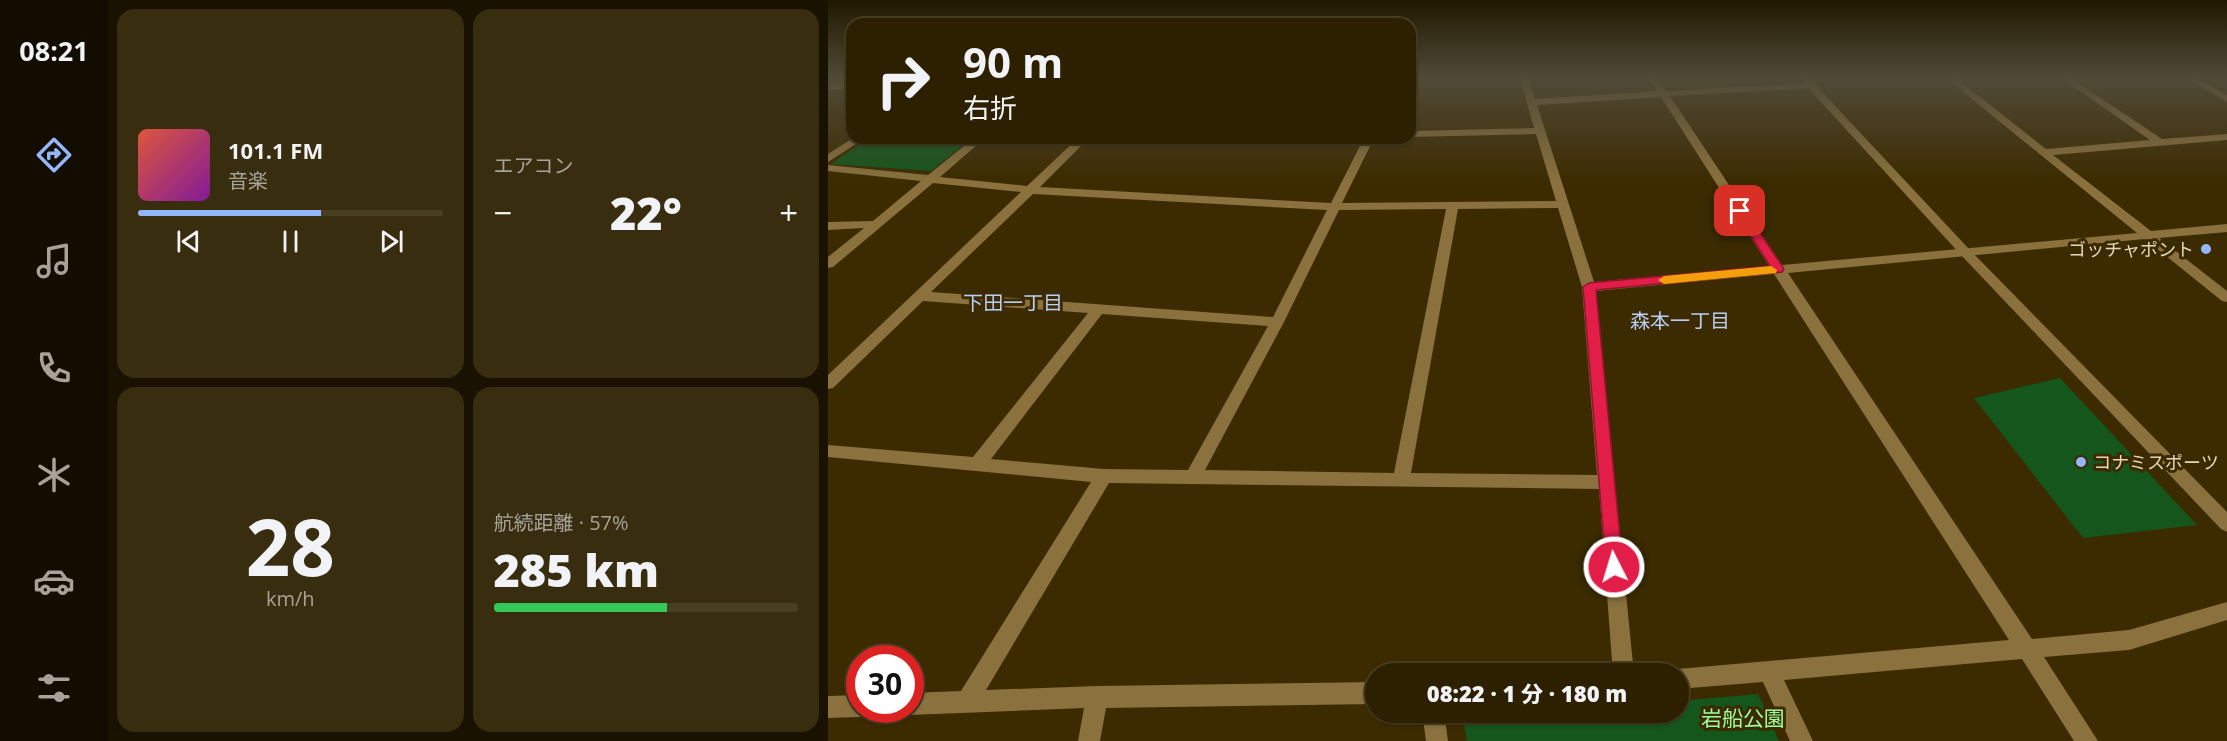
<!DOCTYPE html>
<html lang="ja">
<head>
<meta charset="utf-8">
<style>
  :root { --surface:#2d2000; --page:#392d0f; --text:#f1f3f6; --muted:#a7a399; --line:#483e22; --accent:#95b6fd }
  body { margin:0; font-family:"Open Sans","Noto Sans JP",sans-serif; background:var(--page); color:var(--text); height:100vh; display:flex; flex-direction:column; font-size:22px; white-space:nowrap }
  * { box-sizing:border-box; margin:0 }
  p { font-size:20px; color:var(--muted) }
  .icon { flex:none; width:33px; height:33px; fill:none; stroke:currentColor; stroke-width:2; stroke-linecap:round; stroke-linejoin:round }
  .map { position:relative; flex:1; overflow:hidden }
  .side { display:flex; flex-direction:column; gap:9px; padding:9px; background:#191200; width:720px }
  .side>* { flex:none }
  .top-card { position:absolute; left:18px; top:18px; width:570px; height:126px; border-radius:18px; box-shadow:0 2px 4px #0004,0 0 0 2px var(--line); background:#2d2000; color:var(--text); overflow:hidden }
  .speed { position:absolute; left:18px; top:645px; display:flex; gap:12px; font-size:30px; font-weight:700; text-align:center }
  .speed>* { display:grid; place-content:center; width:78px; height:78px; border-radius:50%; background:var(--surface); box-shadow:0 2px 4px #0004,0 0 0 2px var(--line); line-height:1 }
  .speed .limit { border:9px solid #d22; background:#fff; color:#111 }
  .pin { position:absolute; display:grid; place-items:center; width:51px; height:51px; color:#fff; margin:-26px; border-radius:12px; box-shadow:0 3px 9px #0006 }
  .me { position:absolute; width:66px; margin:-33px; rotate:355deg; stroke-linejoin:round; filter:drop-shadow(0 0 4px #0008) }
  .turn { display:flex; align-items:center; gap:21px; height:126px; padding:0 18px; font-size:27px }
  .turn .icon { width:78px; height:78px; stroke-width:2.5 }
  .turn b { display:block; font-size:42px; line-height:51px }
  .big { font-size:45px; font-weight:800; line-height:1.1 }
  .side .widget { flex:1; display:flex; flex-direction:column; justify-content:center; gap:9px; min-width:0; padding:0 21px; border-radius:18px; background:var(--page) }
  .side .dial { align-items:center; gap:0 }
  .dial b { font-size:78px; line-height:1 }
  .song { display:flex; align-items:center; gap:18px }
  .cover { width:72px; height:72px; border-radius:9px; background:linear-gradient(135deg,hsl(10 70% 55%),hsl(290 70% 35%)) }
  .played { height:6px; border-radius:3px; background:linear-gradient(90deg,var(--accent) 60%,var(--line) 60%) }
  .keys { display:flex; justify-content:space-around; direction:ltr }
  .heat { display:flex; justify-content:space-between; align-items:center; font-size:33px; direction:ltr }
  .charge { height:9px; border-radius:4px; background:linear-gradient(90deg,#34c759 57%,var(--line) 0) }
  .side .tiles { flex:1; display:grid; gap:9px; grid-template-columns:repeat(2,1fr) }
  .trip { position:absolute; left:537px; top:663px; width:324px; height:60px; border-radius:30px; background:var(--surface); box-shadow:0 2px 4px #0004,0 0 0 2px var(--line); font-weight:800; line-height:60px; text-align:center }
  main { display:flex; flex:1; min-height:0 }
  .menu { display:flex; flex-direction:column; width:108px; justify-content:space-around; align-items:center; background:#120d00; color:var(--muted) }
  .menu .icon { width:42px; height:42px }
  .menu .current { color:var(--accent) }
  .menu b { font-size:27px; color:var(--text) }
  .map>svg:first-child { display:block }
  .green { fill:#14561b }
  .lines { fill:none; stroke-linecap:round; stroke-linejoin:round }
  .minor { fill:#8a713d; fill-rule:evenodd }
  .tertiary { fill:#8a713d; fill-rule:evenodd }
  .route { fill:#e11d48; stroke:#92132f; stroke-width:1.5 }
  .slow { fill:#f59e0b }
  .poi-dot { fill:#95b6fd; stroke:#3c2b00; stroke-width:2 }
  .labels { text-anchor:middle; dominant-baseline:central; stroke-width:6; stroke-linejoin:round; paint-order:stroke }
  .poi-label { font-size:18px; fill:#e3d6bc; stroke:#3c2b00; text-anchor:end }
  .neighbourhood-label { font-size:20px; fill:#bacdf5; stroke:#3c2b00 }
  .near-park-label { font-size:21px; fill:#9afe9d; stroke:#3c2b00 }
</style>
</head>
<body>
<main>
<nav class="menu">
<b>08:21</b>
<svg class="icon current" aria-label="directions" viewBox="0 0 24 24"><path d="M12 3l9 9-9 9-9-9zM9 14v-3h6M13 9l2 2-2 2"/></svg>
<svg class="icon" aria-label="music" viewBox="0 0 24 24"><path d="M9 18V5l10-2v13"/><circle cx="6" cy="18" r="3"/><circle cx="16" cy="16" r="3"/></svg>
<svg class="icon" aria-label="phone" viewBox="0 0 24 24"><path d="M5 4h4l2 5-3 2q2 4 5 5l2-3 5 2v4C11 20 4 13 5 4z"/></svg>
<svg class="icon" aria-label="climate" viewBox="0 0 24 24"><path d="M12 3v18M4 7l16 10M4 17L20 7"/></svg>
<svg class="icon" aria-label="car" viewBox="0 0 24 24"><path d="M5 17H2v-5l4-1 3-4h7l3 4 3 1v5h-3M9 17h6M6 11h13"/><circle cx="7" cy="17" r="2"/><circle cx="17" cy="17" r="2"/></svg>
<svg class="icon" aria-label="filters" viewBox="0 0 24 24"><path d="M4 7h16M4 17h16"/><circle cx="9" cy="7" r="2"/><circle cx="15" cy="17" r="2"/></svg>
</nav>
<section class="side">
<div class="tiles">
<div class="widget">
<div class="song"><i class="cover"></i><div><b>101.1 FM</b><p>音楽</p></div></div>
<div class="played"></div>
<div class="keys"><svg class="icon" aria-label="previous" viewBox="0 0 24 24"><path d="M18 5L8 12l10 7zM5 5v14"/></svg><svg class="icon" aria-label="pause" viewBox="0 0 24 24"><path d="M8 5v14M16 5v14"/></svg><svg class="icon" aria-label="next" viewBox="0 0 24 24"><path d="M6 5l10 7-10 7zM19 5v14"/></svg></div>
</div>
<div class="widget"><p>エアコン</p>
<div class="heat"><a>−</a><b class="big">22°</b><a>+</a></div>
</div>
<div class="widget dial"><b>28</b><p>km/h</p></div>
<div class="widget"><p>航続距離 · 57%</p><b class="big">285 km</b><div class="charge"></div></div>
</div>
</section>
<div class="map">
<svg width="1399" height="741" viewBox="0 0 1399 741">
  <rect width="100%" height="100%" fill="#3c2b00"/>
  <!-- green -->
  <path class="green" d="M 41,138 L 144,138 L 103,171 L 3,164 Z
    M 1232,378 L 1369,525 L 1255,538 L 1146,398 Z
    M 930,694 L 951,741 L 639,741 L 635,719 L 711,712 L 850,712 L 851,701 Z"/>
  <g class="lines">
    <!-- minor -->
    <path class="minor" d="M 692,78 L 700,78 L 707,99 L 829,91 L 821,78 L 829,78 L 838,91 L 985,83 L 985,87 L 982,88 L 842,96 L 954,265 L 1309,233 L 1118,78 L 1128,78 L 1218,149 L 1322,140 L 1233,78 L 1243,78 L 1334,139 L 1399,134 L 1399,140 L 1225,155 L 1323,231 L 1399,224 L 1399,232 L 1331,238 L 1399,291 L 1399,302 L 1394,301 L 1317,239 L 960,273 L 1204,639 L 1301,630 L 1399,602 L 1399,620 L 1301,650 L 1216,657 L 1270,741 L 1246,741 L 1194,659 L 956,680 L 985,741 L 962,741 L 935,682 L 850,689 L 850,674 L 842,674 L 850,669 L 1181,640 L 946,274 L 768,291 L 806,674 L 785,674 L 771,489 L 281,483 L 158,690 L 269,686 L 548,682 L 548,704 L 278,708 L 272,741 L 250,741 L 256,708 L 82,715 L 74,712 L 73,710 L 82,710 L 82,693 L 133,691 L 263,482 L 0,457 L 0,445 L 145,457 L 260,313 L 95,301 L 5,388 L 0,389 L 0,375 L 193,192 L 105,183 L 5,267 L 0,268 L 0,257 L 36,228 L 0,230 L 0,222 L 45,221 L 93,181 L 0,171 L 0,165 L 100,175 L 146,138 L 157,138 L 112,177 L 199,186 L 250,138 L 261,138 L 212,187 L 503,203 L 536,138 L 546,138 L 514,203 L 728,201 L 708,134 L 582,137 L 582,131 L 706,128 ZM 833,97 L 941,266 L 766,282 L 709,105 ZM 205,194 L 499,210 L 445,317 L 103,292 ZM 730,208 L 754,287 L 769,475 L 583,473 L 630,209 ZM 618,209 L 566,473 L 377,470 L 456,322 L 511,210 ZM 274,314 L 440,326 L 360,470 L 276,469 L 163,459 Z
      M 1358,78 L 1369,78 L 1399,95 L 1399,102 Z
      M 24,82 L 24,88 L 0,90 L 0,84 Z
      M 25,138 L 37,138 L 0,162 L 0,154 Z
      M 32,695 L 32,710 L 41,710 L 40,714 L 32,717 L 0,718 L 0,696 Z
      M 594,712 L 616,712 L 620,741 L 598,741 Z"/>
    <!-- tertiary -->
    <path class="tertiary" d="M 971,78 L 981,78 L 1141,249 L 1399,512 L 1399,532 L 1393,529 L 1133,255 Z"/>
  </g>
  <!-- sky -->
  <linearGradient id="sky" x2="0" y2="1"><stop stop-color="#211800"/><stop offset="0.43" stop-color="#504a37"/><stop offset="1" stop-color="#504a37" stop-opacity="0"/></linearGradient>
  <rect width="1399" height="182" fill="url(#sky)"/>
  <!-- route -->
  <path class="route" d="M 912,208 L 916,209 L 956,269 L 954,272 L 768,290 L 795,567 L 792,573 L 786,575 L 780,573 L 778,567 L 755,287 L 761,283 L 942,266 L 907,211 Z"/>
  <!-- slow -->
  <path class="slow" d="M 943,266 L 949,270 L 948,273 L 836,284 L 830,280 L 836,276 Z"/>
  <!-- markers -->
  <g class="poi-dot">
    <circle cx="1378" cy="249" r="6"/>
    <circle cx="1253" cy="462" r="6"/>
  </g>
  <g class="labels">
    <!-- poi labels -->
    <g class="poi-label">
      <text x="1366" y="249">ゴッチャポント</text>
      <text x="1265" y="462" text-anchor="start">コナミスポーツ</text>
    </g>
    <!-- neighbourhood labels -->
    <g class="neighbourhood-label">
      <text x="185" y="302">下田一丁目</text>
      <text x="852" y="320">森本一丁目</text>
    </g>
    <!-- near-park labels -->
    <g class="near-park-label">
      <text x="915" y="718">岩船公園</text>
    </g>
  </g>
</svg>
<div class="speed"><div class="limit">30</div></div>
<div class="pin" style="left:912px;top:211px;background:#d93025"><svg class="icon" aria-label="arrive" viewBox="0 0 24 24"><path d="M6 21V4h12l-3 4 3 4H6"/></svg></div>
<svg class="me" style="left:786px;top:567px" viewBox="-20 -20 40 40"><circle r="17" fill="#e11d48" stroke="#fff" stroke-width="3"/><path d="M0-11L8 9 0 5-8 9z" fill="#fff"/></svg>
<div class="trip">08:22 · 1 分 · 180 m</div>
<div class="top-card">
<div class="turn"><svg class="icon" aria-label="right" viewBox="0 0 24 24"><path d="M7 20v-9h11M14 6l5 5-5 5"/></svg><div><b>90 m</b>右折</div></div>
</div>
</div>
</main>
</body>
</html>
